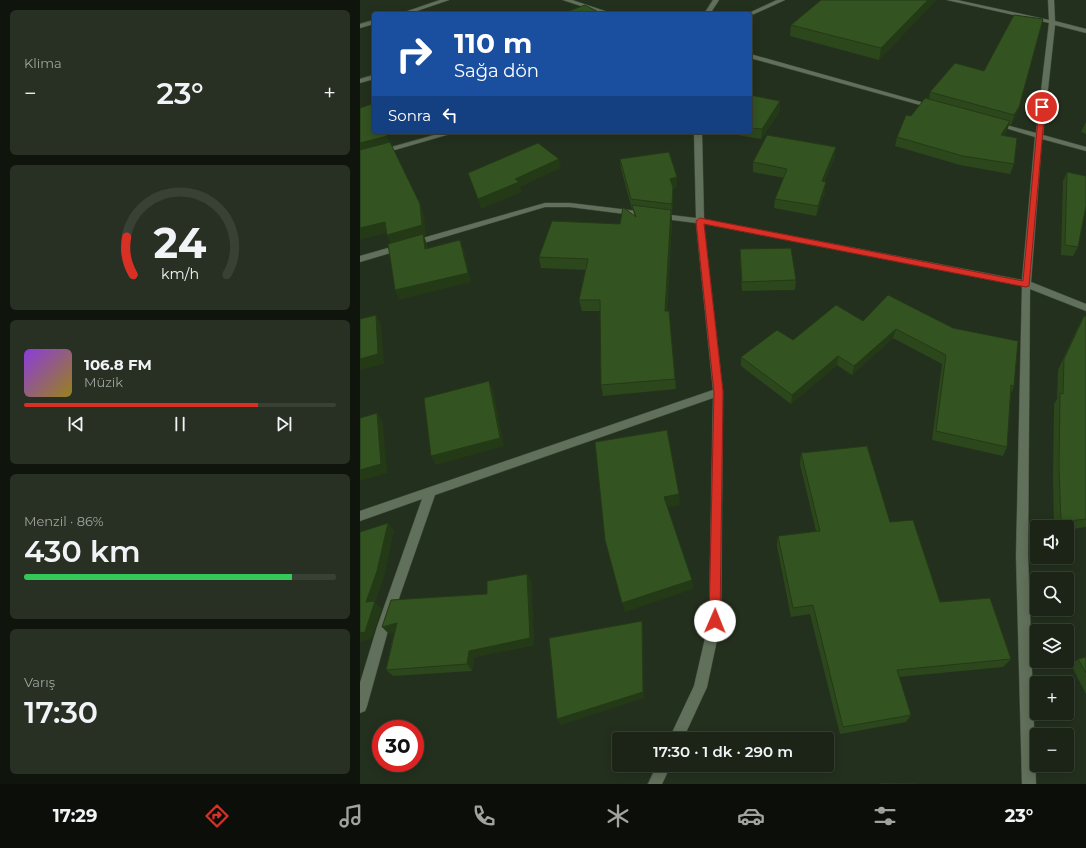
<!DOCTYPE html>
<html lang="tr">
<head>
<meta charset="utf-8">
<style>
  :root { --surface:#1b2416; --page:#283023; --text:#f1f3f6; --muted:#a0a4a1; --line:#394135; --accent:#d93025 }
  body { margin:0; font-family:Montserrat,sans-serif; background:var(--page); color:var(--text); height:100vh; display:flex; flex-direction:column; font-size:15px; white-space:nowrap }
  * { box-sizing:border-box; margin:0 }
  p { font-size:13px; color:var(--muted) }
  .icon { flex:none; width:22px; height:22px; fill:none; stroke:currentColor; stroke-width:2; stroke-linecap:round; stroke-linejoin:round }
  .map { position:relative; flex:1; overflow:hidden }
  .details { display:flex; flex-direction:column; gap:10px; padding:10px; background:#0f140c; width:360px }
  .details>* { flex:none }
  .banner { position:absolute; left:12px; top:12px; width:380px; height:122px; border-radius:4px; box-shadow:0 2px 10px #0003,0 0 0 1px var(--line); background:#1a4fa0; color:#fff; overflow:hidden }
  .controls { position:absolute; left:670px; top:520px; display:grid; gap:8px }
  .controls a { display:grid; place-items:center; width:44px; height:44px; border-radius:4px; background:var(--surface); box-shadow:0 2px 10px #0003,0 0 0 1px var(--line); font-size:20px }
  .speed { position:absolute; left:12px; top:720px; display:flex; gap:8px; font-size:20px; font-weight:700; text-align:center }
  .speed>* { display:grid; place-content:center; width:52px; height:52px; border-radius:50%; background:var(--surface); box-shadow:0 2px 10px #0003,0 0 0 1px var(--line); line-height:1 }
  .speed .limit { border:6px solid #d22; background:#fff; color:#111 }
  .pin { position:absolute; display:grid; place-items:center; width:34px; height:34px; color:#fff; margin:-17px; border:2px solid #fff; border-radius:50%; box-shadow:0 1px 4px #0007 }
  .me { position:absolute; width:44px; margin:-22px; rotate:1deg; stroke-linejoin:round; filter:drop-shadow(0 0 3px #0008) }
  .turn { display:flex; align-items:center; gap:14px; height:84px; padding:0 16px; font-size:18px }
  .turn .icon { width:52px; height:52px; stroke-width:2.5 }
  .turn b { display:block; font-size:28px; line-height:34px }
  .then { display:flex; align-items:center; height:38px; padding:0 16px; background:#0003; gap:8px; font-size:15px }
  .big { font-size:30px; font-weight:600; line-height:1.1 }
  .details .card { flex:1; display:flex; flex-direction:column; justify-content:center; gap:6px; min-width:0; padding:0 14px; border-radius:6px; background:var(--page) }
  .details .dial { align-items:center; gap:0 }
  .dial svg { height:104px; overflow:visible; fill:none; stroke:var(--line); stroke-width:7; stroke-linecap:round; text-anchor:middle }
  .dial text { fill:var(--text); stroke:none }
  .song { display:flex; align-items:center; gap:12px }
  .cover { width:48px; height:48px; border-radius:6px; background:linear-gradient(135deg,hsl(270 70% 55%),hsl(50 70% 35%)) }
  .played { height:4px; border-radius:2px; background:linear-gradient(90deg,var(--accent) 75%,var(--line) 75%) }
  .keys { display:flex; justify-content:space-around; direction:ltr }
  .heat { display:flex; justify-content:space-between; align-items:center; font-size:22px; direction:ltr }
  .charge { height:6px; border-radius:3px; background:linear-gradient(90deg,#34c759 86%,var(--line) 0) }
  .trip { position:absolute; left:252px; top:732px; width:222px; height:40px; border-radius:4px; background:var(--surface); box-shadow:0 2px 10px #0003,0 0 0 1px var(--line); font-weight:600; line-height:40px; text-align:center }
  .tabs { display:flex; height:64px; justify-content:space-around; align-items:center; background:#0b0e09; color:var(--muted) }
  .tabs .icon { width:28px; height:28px }
  .tabs .current { color:var(--accent) }
  .tabs b { font-size:18px; color:var(--text) }
  main { display:flex; flex:1; min-height:0 }
  .map>svg:first-child { display:block }
  .lines { fill:none; stroke-linecap:round; stroke-linejoin:round }
  .minor-casing { stroke:#424d3c; stroke-width:1 }
  .minor { fill:#61705a; fill-rule:evenodd }
  .wall { fill:#2c471c }
  .shaded-wall { fill:#243a17 }
  .building { fill:#335321; stroke:#243a17 }
  .route { fill:#d93025; stroke:#8d1f18 }
</style>
</head>
<body>
<main>
<section class="details">
<div class="card"><p>Klima</p>
<div class="heat"><a>−</a><b class="big">23°</b><a>+</a></div>
</div>
<div class="card dial"><svg viewBox="0 0 100 80">
<path d="M14 69A42 42 0 1 1 86 69"/>
<path d="M14 69A42 42 0 0 1 9 40" stroke="#d93025"/>
<text x="50" y="56" font-size="32" font-weight="700">24</text>
<text x="50" y="72" font-size="11">km/h</text>
</svg></div>
<div class="card">
<div class="song"><i class="cover"></i><div><b>106.8 FM</b><p>Müzik</p></div></div>
<div class="played"></div>
<div class="keys"><svg class="icon" aria-label="previous" viewBox="0 0 24 24"><path d="M18 5L8 12l10 7zM5 5v14"/></svg><svg class="icon" aria-label="pause" viewBox="0 0 24 24"><path d="M8 5v14M16 5v14"/></svg><svg class="icon" aria-label="next" viewBox="0 0 24 24"><path d="M6 5l10 7-10 7zM19 5v14"/></svg></div>
</div>
<div class="card"><p>Menzil · 86%</p><b class="big">430 km</b><div class="charge"></div></div>
<div class="card"><p>Varış</p><b class="big">17:30</b></div>
</section>
<div class="map">
<svg width="726" height="784" viewBox="0 0 726 784">
  <rect width="100%" height="100%" fill="#24301e"/>
  <g class="lines">
    <defs>
      <path id="minor" d="M 80,0 L 89,0 L 48,14 L 39,14 Z
        M 203,0 L 212,0 L 254,14 L 245,14 Z
        M 353,0 L 359,0 L 350,14 L 344,14 Z
        M 417,0 L 425,0 L 392,15 L 387,14 Z
        M 587,0 L 597,0 L 689,20 L 688,0 L 694,0 L 695,21 L 726,29 L 726,33 L 695,25 L 683,135 L 726,147 L 726,151 L 682,139 L 671,282 L 726,304 L 726,311 L 670,289 L 668,556 L 676,784 L 662,784 L 656,556 L 662,286 L 344,224 L 363,392 L 361,621 L 347,687 L 323,739 L 309,739 L 334,686 L 349,621 L 353,398 L 75,495 L 29,627 L 7,706 L 5,711 L 0,713 L 0,683 L 17,627 L 62,499 L 0,521 L 0,511 L 353,390 L 336,223 L 210,207 L 185,207 L 0,262 L 0,256 L 185,203 L 210,203 L 336,218 L 334,132 L 342,132 L 344,219 L 662,280 L 675,137 L 632,124 L 635,122 L 676,133 L 689,23 Z
        M 14,20 L 14,24 L 0,28 L 0,24 Z
        M 390,54 L 575,106 L 576,107 L 571,108 L 390,58 Z
        M 14,75 L 14,79 L 0,83 L 0,79 Z
        M 85,132 L 97,132 L 0,160 L 0,156 Z
        M 297,765 L 311,765 L 302,784 L 288,784 Z"/>
    </defs>
    <!-- minor casing -->
    <use href="#minor" class="minor-casing"/>
    <!-- minor -->
    <use href="#minor" class="minor"/>
  </g>
  <!-- wall -->
  <path class="wall" d="M 461,0 L 576,0 L 519,60 L 430,36 L 431,25 Z
    M 595,63 L 656,116 L 651,125 L 649,124 L 647,131 L 644,136 L 654,164 L 650,174 L 600,165 L 535,146 L 537,137 L 551,116 L 569,99 L 570,92 Z
    M 390,95 L 420,101 L 420,111 L 401,139 L 358,132 L 390,132 Z
    M 726,122 L 726,134 L 721,132 Z
    M 475,157 L 464,182 L 465,192 L 456,216 L 414,208 L 415,199 L 424,178 L 393,172 L 393,162 Z
    M 260,159 L 317,187 L 313,188 L 313,197 L 312,214 L 311,214 L 312,221 L 307,311 L 309,311 L 316,389 L 243,396 L 241,385 L 240,311 L 222,311 L 219,300 L 226,270 L 181,268 L 179,257 L 260,224 L 274,215 L 273,209 L 272,209 L 261,169 Z
    M 707,172 L 718,247 L 713,256 L 701,255 L 703,181 Z
    M 380,249 L 436,280 L 435,290 L 382,291 L 380,258 Z
    M 528,295 L 654,386 L 651,393 L 647,447 L 643,456 L 572,440 L 582,364 L 533,338 L 492,375 L 477,365 L 431,404 L 381,366 L 381,357 L 433,340 L 503,321 Z
    M 724,316 L 726,316 L 726,527 L 707,530 L 707,527 L 694,527 L 693,477 L 694,404 L 697,399 L 698,370 L 718,327 Z
    M 441,453 L 530,522 L 580,602 L 651,659 L 643,667 L 539,677 L 551,715 L 546,722 L 480,734 L 450,614 L 431,617 L 417,546 L 418,536 L 456,531 L 440,464 Z
    M 167,574 L 171,581 L 174,645 L 114,657 L 112,671 L 33,676 L 26,670 L 34,632 L 29,634 L 127,594 Z
    M 726,657 L 726,694 L 711,665 L 718,659 Z"/>
  <!-- shaded-wall -->
  <path class="shaded-wall" d="M 568,0 L 576,0 L 519,60 L 521,48 Z
    M 420,101 L 420,111 L 401,139 L 402,129 Z
    M 659,107 L 656,116 L 651,125 L 654,115 Z
    M 650,121 L 647,131 L 638,145 L 641,135 Z
    M 27,136 L 31,146 L 0,154 L 0,143 Z
    M 476,147 L 475,157 L 461,191 L 462,181 Z
    M 199,159 L 201,168 L 160,187 L 162,192 L 121,209 L 118,199 L 155,179 Z
    M 317,177 L 317,187 L 313,188 L 313,197 L 312,214 L 310,179 Z
    M 466,182 L 465,192 L 456,216 L 458,206 Z
    M 60,204 L 64,215 L 66,235 L 64,236 L 67,244 L 69,258 L 31,245 L 27,235 Z
    M 311,210 L 312,221 L 306,322 L 305,311 Z
    M 25,222 L 30,232 L 0,240 L 0,228 Z
    M 100,240 L 104,250 L 111,282 L 39,300 L 35,290 Z
    M 16,315 L 21,325 L 24,364 L 0,370 L 0,359 Z
    M 536,329 L 533,338 L 492,375 L 494,366 Z
    M 478,356 L 477,365 L 431,404 L 432,395 Z
    M 129,381 L 133,390 L 144,446 L 76,465 L 71,456 Z
    M 17,413 L 23,423 L 27,473 L 0,481 L 0,470 Z
    M 319,494 L 320,505 L 305,508 L 304,497 Z
    M 28,523 L 34,531 L 24,578 L 15,602 L 22,609 L 12,638 L 0,642 L 0,633 L 6,602 Z
    M 167,574 L 171,581 L 174,645 L 114,657 L 112,671 L 107,664 L 109,651 Z
    M 332,580 L 333,589 L 265,612 L 262,603 Z
    M 282,621 L 283,628 L 284,698 L 201,725 L 197,719 Z
    M 37,623 L 43,630 L 29,634 L 22,627 Z"/>
  <!-- building -->
  <path class="building" d="M 461,0 L 568,0 L 521,48 L 431,25 Z
    M 225,5 L 242,14 L 201,14 Z
    M 654,15 L 683,19 L 659,107 L 654,115 L 570,92 L 595,63 L 624,71 Z
    M 390,95 L 420,101 L 402,129 L 390,128 Z
    M 565,98 L 650,121 L 641,135 L 657,138 L 654,164 L 603,156 L 537,137 L 546,115 L 551,116 Z
    M 12,104 L 14,108 L 14,132 L 25,132 L 27,136 L 0,143 L 0,108 Z
    M 407,135 L 476,147 L 462,181 L 466,182 L 458,206 L 415,199 L 427,169 L 393,162 Z
    M 30,142 L 60,204 L 62,225 L 27,235 L 25,222 L 0,228 L 0,150 Z
    M 178,143 L 199,159 L 155,179 L 159,182 L 118,199 L 108,173 Z
    M 309,152 L 317,177 L 310,179 L 313,187 L 312,204 L 271,199 L 260,159 Z
    M 707,172 L 726,176 L 726,206 L 718,247 L 705,245 Z
    M 272,205 L 311,210 L 305,311 L 309,311 L 315,379 L 241,385 L 240,300 L 219,300 L 228,259 L 179,257 L 192,221 L 260,224 L 263,207 L 276,217 Z
    M 63,234 L 65,249 L 100,240 L 108,273 L 35,290 L 28,244 Z
    M 431,248 L 436,280 L 382,282 L 380,249 Z
    M 528,295 L 593,328 L 658,341 L 654,386 L 651,385 L 647,447 L 576,431 L 586,355 L 536,329 L 494,366 L 478,356 L 432,395 L 381,357 L 417,330 L 433,340 L 476,305 L 503,321 Z
    M 16,315 L 18,354 L 0,359 L 0,319 Z
    M 724,316 L 726,316 L 726,519 L 701,522 L 699,467 L 700,393 L 703,394 L 704,359 Z
    M 129,381 L 140,438 L 71,456 L 64,398 Z
    M 17,413 L 21,464 L 0,470 L 0,418 Z
    M 307,430 L 319,494 L 304,497 L 332,580 L 262,603 L 245,540 L 235,442 Z
    M 507,446 L 530,522 L 553,520 L 580,602 L 630,598 L 651,659 L 537,670 L 551,715 L 483,727 L 453,605 L 433,608 L 418,536 L 460,531 L 441,453 Z
    M 28,523 L 17,571 L 6,602 L 15,601 L 5,632 L 0,633 L 0,532 Z
    M 167,574 L 170,638 L 109,651 L 107,664 L 26,670 L 37,623 L 22,627 L 31,600 L 127,594 L 127,581 Z
    M 282,621 L 283,692 L 197,719 L 189,638 Z
    M 726,657 L 726,673 L 718,659 Z
    M 519,783 L 556,784 L 520,784 Z"/>
  <!-- route -->
  <path class="route" d="M 682,105 L 685,107 L 669,286 L 666,287 L 344,224 L 363,392 L 360,621 L 359,625 L 355,627 L 351,625 L 349,621 L 354,392 L 336,221 L 340,218 L 663,281 L 679,107 Z"/>
</svg>
<div class="controls">
<a><svg class="icon" aria-label="sound" viewBox="0 0 24 24"><path d="M4 9h4l5-4v14l-5-4H4zM17 9q2 3 0 6"/></svg></a>
<a><svg class="icon" aria-label="search" viewBox="0 0 24 24"><circle cx="10" cy="10" r="6"/><path d="M15 15l6 6"/></svg></a>
<a><svg class="icon" aria-label="layers" viewBox="0 0 24 24"><path d="M12 4l9 5-9 5-9-5zM3 14l9 5 9-5"/></svg></a>
<a>+</a>
<a>−</a>
</div>
<div class="speed"><div class="limit">30</div></div>
<div class="pin" style="left:682px;top:107px;background:#d93025"><svg class="icon" aria-label="arrive" viewBox="0 0 24 24"><path d="M6 21V4h12l-3 4 3 4H6"/></svg></div>
<svg class="me" style="left:355px;top:621px" viewBox="-20 -20 40 40"><circle r="19" fill="#fff"/><path d="M0-13L10 11 0 6-10 11z" fill="#d93025"/></svg>
<div class="trip">17:30 · 1 dk · 290 m</div>
<div class="banner">
<div class="turn"><svg class="icon" aria-label="right" viewBox="0 0 24 24"><path d="M7 20v-9h11M14 6l5 5-5 5"/></svg><div><b>110 m</b>Sağa dön</div></div>
<div class="then">Sonra<svg class="icon" aria-label="left" viewBox="0 0 24 24"><path d="M17 20v-9H6M10 6l-5 5 5 5"/></svg></div>
</div>
</div>
</main>
<nav class="tabs">
<b>17:29</b>
<svg class="icon current" aria-label="directions" viewBox="0 0 24 24"><path d="M12 3l9 9-9 9-9-9zM9 14v-3h6M13 9l2 2-2 2"/></svg>
<svg class="icon" aria-label="music" viewBox="0 0 24 24"><path d="M9 18V5l10-2v13"/><circle cx="6" cy="18" r="3"/><circle cx="16" cy="16" r="3"/></svg>
<svg class="icon" aria-label="phone" viewBox="0 0 24 24"><path d="M5 4h4l2 5-3 2q2 4 5 5l2-3 5 2v4C11 20 4 13 5 4z"/></svg>
<svg class="icon" aria-label="climate" viewBox="0 0 24 24"><path d="M12 3v18M4 7l16 10M4 17L20 7"/></svg>
<svg class="icon" aria-label="car" viewBox="0 0 24 24"><path d="M5 17H2v-5l4-1 3-4h7l3 4 3 1v5h-3M9 17h6M6 11h13"/><circle cx="7" cy="17" r="2"/><circle cx="17" cy="17" r="2"/></svg>
<svg class="icon" aria-label="filters" viewBox="0 0 24 24"><path d="M4 7h16M4 17h16"/><circle cx="9" cy="7" r="2"/><circle cx="15" cy="17" r="2"/></svg>
<b>23°</b>
</nav>
</body>
</html>
